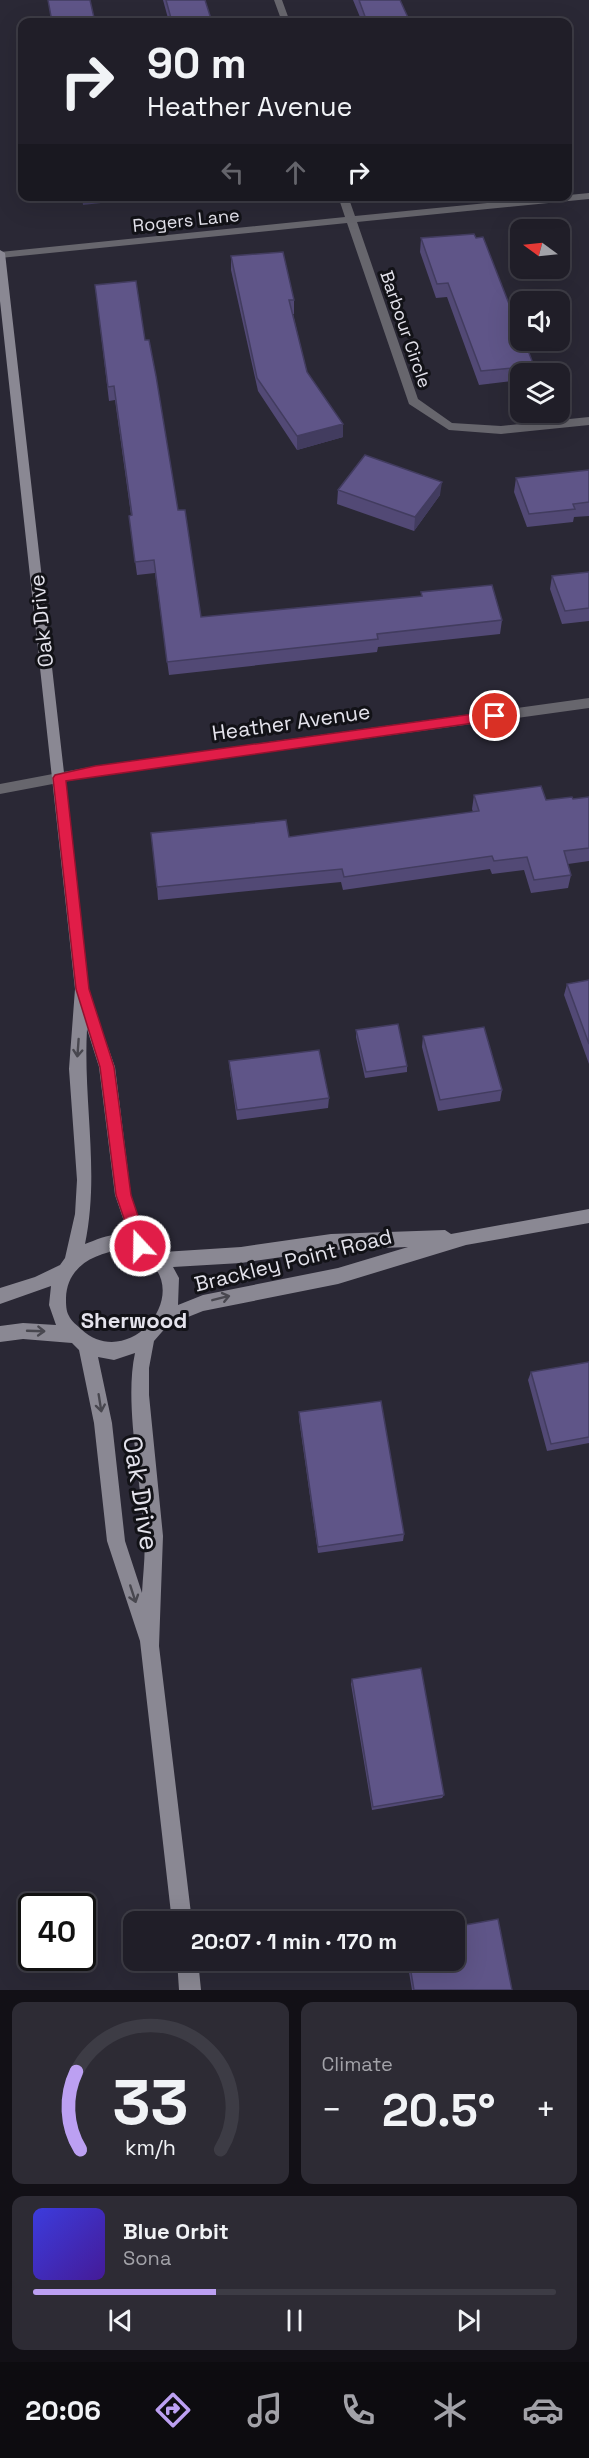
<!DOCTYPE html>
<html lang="en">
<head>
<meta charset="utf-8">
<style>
  :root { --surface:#201e28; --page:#2d2b34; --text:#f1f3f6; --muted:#a2a2a8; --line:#3d3c45; --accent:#bca0f2 }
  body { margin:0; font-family:"Space Grotesk",sans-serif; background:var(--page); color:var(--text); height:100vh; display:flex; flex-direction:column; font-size:22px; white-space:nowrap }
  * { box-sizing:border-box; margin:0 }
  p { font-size:20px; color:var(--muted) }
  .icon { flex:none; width:33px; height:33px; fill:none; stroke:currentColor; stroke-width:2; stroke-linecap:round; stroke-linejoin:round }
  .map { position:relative; height:1990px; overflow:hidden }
  .details { display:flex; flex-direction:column; gap:12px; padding:12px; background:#121016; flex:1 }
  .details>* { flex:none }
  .hud { position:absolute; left:18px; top:18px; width:554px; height:183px; border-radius:12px; box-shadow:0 6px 24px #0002,0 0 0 2px var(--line); background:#201e28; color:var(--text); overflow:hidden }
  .needle { width:39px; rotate:285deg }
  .buttons { position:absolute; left:510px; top:219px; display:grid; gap:12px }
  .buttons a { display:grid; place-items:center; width:60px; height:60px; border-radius:12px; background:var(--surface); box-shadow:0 6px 24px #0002,0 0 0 2px var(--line); font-size:30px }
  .speed { position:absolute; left:18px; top:1893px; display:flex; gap:12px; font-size:30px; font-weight:700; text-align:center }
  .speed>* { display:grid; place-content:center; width:78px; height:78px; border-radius:50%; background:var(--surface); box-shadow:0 6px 24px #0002,0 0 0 2px var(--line); line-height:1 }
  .speed .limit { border:3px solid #111; border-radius:9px; background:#fff; color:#111 }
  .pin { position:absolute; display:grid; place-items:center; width:51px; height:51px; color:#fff; margin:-26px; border:3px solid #fff; border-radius:50%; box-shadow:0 2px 6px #0007 }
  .me { position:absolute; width:66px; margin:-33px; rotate:339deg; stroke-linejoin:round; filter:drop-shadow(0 0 4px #0008) }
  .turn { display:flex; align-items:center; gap:21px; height:126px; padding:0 30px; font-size:27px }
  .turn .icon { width:78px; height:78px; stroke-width:2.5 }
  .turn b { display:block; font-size:42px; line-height:51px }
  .lanes { display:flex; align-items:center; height:57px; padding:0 30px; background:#0003; justify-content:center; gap:30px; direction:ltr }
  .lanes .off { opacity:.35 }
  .big { font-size:45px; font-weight:700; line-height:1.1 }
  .details .tile { flex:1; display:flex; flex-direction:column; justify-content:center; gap:9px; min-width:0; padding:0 21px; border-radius:12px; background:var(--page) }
  .details .dial { align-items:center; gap:0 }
  .dial svg { height:156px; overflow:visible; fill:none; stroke:var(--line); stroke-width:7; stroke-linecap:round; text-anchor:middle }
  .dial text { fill:var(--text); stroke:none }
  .song { display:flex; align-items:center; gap:18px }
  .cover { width:72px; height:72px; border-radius:9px; background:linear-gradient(135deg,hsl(240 70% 55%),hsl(260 70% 35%)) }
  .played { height:6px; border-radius:3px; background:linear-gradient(90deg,var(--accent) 35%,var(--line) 35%) }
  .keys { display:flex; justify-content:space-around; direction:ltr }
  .heat { display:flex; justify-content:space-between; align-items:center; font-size:33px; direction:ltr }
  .details .tiles { flex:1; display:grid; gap:12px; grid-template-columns:1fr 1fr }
  .tile:last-child { grid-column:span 2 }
  .trip { position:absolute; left:123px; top:1911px; width:342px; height:60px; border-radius:12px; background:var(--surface); box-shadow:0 6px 24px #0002,0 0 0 2px var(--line); font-weight:700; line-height:60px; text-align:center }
  .menu { display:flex; height:96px; justify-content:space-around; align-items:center; background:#0d0c10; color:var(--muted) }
  .menu .icon { width:42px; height:42px }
  .menu .on { color:var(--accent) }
  .menu b { font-size:27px; color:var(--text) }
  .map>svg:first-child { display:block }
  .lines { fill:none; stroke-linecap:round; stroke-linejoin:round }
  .street { fill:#67666d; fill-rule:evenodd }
  .secondary { fill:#8a8893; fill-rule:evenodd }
  .wall { fill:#524975 }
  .shaded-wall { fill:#423c5f }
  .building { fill:#5f5588; stroke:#423c5f; stroke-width:1.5 }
  .oneway { stroke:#48474f }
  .route { fill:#e11d48; stroke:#92132f; stroke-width:1.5 }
  .labels { text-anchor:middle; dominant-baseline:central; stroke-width:6; stroke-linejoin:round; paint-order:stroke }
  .far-street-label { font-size:18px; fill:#e4e3ec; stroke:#121217 }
  .street-label { font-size:21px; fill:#e4e3ec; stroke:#121217 }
  .neighbourhood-label { font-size:22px; font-weight:bold; fill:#e4e3ec; stroke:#121217 }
  .near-street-label { font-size:26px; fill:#e4e3ec; stroke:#121217 }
</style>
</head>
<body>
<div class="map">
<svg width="589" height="1990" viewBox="0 0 589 1990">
  <rect width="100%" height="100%" fill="#2a2835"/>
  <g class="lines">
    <!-- street -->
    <path class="street" d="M 274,0 L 282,0 L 290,22 L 282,22 Z
      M 589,193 L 589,199 L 357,222 L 418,399 L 452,423 L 501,426 L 589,417 L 589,425 L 501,434 L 449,430 L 409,404 L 347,223 L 0,258 L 0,252 L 345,217 L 338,196 L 348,196 L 355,216 Z
      M 589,698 L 589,708 L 95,776 L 0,794 L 0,784 L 95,766 Z"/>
    <!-- secondary -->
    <path class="secondary" d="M 0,250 L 5,253 L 89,993 L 115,1067 L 131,1195 L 148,1245 L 163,1252 L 241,1247 L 331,1234 L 445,1230 L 451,1234 L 589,1209 L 589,1223 L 466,1245 L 338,1284 L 203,1311 L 168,1325 L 154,1341 L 149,1368 L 149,1395 L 163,1536 L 159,1646 L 192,1922 L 172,1922 L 140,1641 L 107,1541 L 94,1423 L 79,1350 L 72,1343 L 23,1339 L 0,1342 L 0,1326 L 23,1323 L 56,1325 L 49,1305 L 51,1286 L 0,1304 L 0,1288 L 35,1277 L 60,1265 L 65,1258 L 75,1214 L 77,1180 L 69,1069 L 75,989 L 0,301 ZM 87,1029 L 99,1067 L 115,1195 L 129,1236 C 115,1231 98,1239 85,1244 C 100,1172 83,1102 87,1029 ZM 408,1247 L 338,1268 L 203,1295 L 178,1305 L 179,1278 L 173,1267 L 241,1263 L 331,1250 ZM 122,1250 C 131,1253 145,1257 151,1263 C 189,1301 126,1371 81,1329 C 77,1325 71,1321 69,1316 C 66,1311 66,1304 66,1298 C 67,1266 95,1253 122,1250 ZM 135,1353 C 124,1403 141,1480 144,1533 C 146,1552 143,1573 142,1593 L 125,1541 L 112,1423 L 98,1357 L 114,1360 Z
      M 177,1960 L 198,1960 L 201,1990 L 179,1990 Z"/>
  </g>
  <!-- wall -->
  <path class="wall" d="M 163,0 L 205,0 L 212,22 L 169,22 Z
    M 353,0 L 400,0 L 410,22 L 362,22 Z
    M 421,238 L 534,366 L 533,374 L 520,374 L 520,380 L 479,385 L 447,297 L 436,298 L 420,252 Z
    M 231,256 L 294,300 L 294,314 L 293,314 L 307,372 L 343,437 L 297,450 L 258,391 L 231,270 Z
    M 95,285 L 145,340 L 178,510 L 201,617 L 421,596 L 421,592 L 502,620 L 500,634 L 378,647 L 377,652 L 169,675 L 155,573 L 137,575 L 129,516 L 131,515 L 115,400 L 109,401 Z
    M 589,470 L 589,516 L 574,517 L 573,522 L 527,527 L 514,492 L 516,478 Z
    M 338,490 L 440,495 L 414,531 L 337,504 Z
    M 589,572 L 589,621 L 562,624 L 550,589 L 552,576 Z
    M 474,795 L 546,800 L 573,799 L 589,797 L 589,861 L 568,864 L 571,875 L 568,888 L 531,893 L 524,870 L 492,874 L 490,869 L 343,890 L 341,882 L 158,900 L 157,887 L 289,837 L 473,812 L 472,809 Z
    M 589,980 L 589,1064 L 564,995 L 567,984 Z
    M 356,1030 L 407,1066 L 407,1072 L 365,1078 L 356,1037 Z
    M 423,1036 L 502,1090 L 500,1101 L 438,1111 L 422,1047 Z
    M 229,1061 L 329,1098 L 328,1108 L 237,1120 L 230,1072 Z
    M 589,1362 L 589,1443 L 547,1451 L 528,1380 L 531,1372 Z
    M 299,1412 L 404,1534 L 403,1541 L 318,1553 L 299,1419 Z
    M 352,1679 L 444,1795 L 442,1798 L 372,1810 L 351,1684 Z
    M 407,1960 L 454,1960 L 512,1990 L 412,1990 Z"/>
  <!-- shaded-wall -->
  <path class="shaded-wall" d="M 82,196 L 127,196 L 128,200 L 83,205 Z
    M 343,424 L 343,437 L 297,450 L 297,436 Z
    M 442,482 L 440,495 L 414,531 L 415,517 Z"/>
  <!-- building -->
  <path class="building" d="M 48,0 L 90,0 L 95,22 L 52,22 Z
    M 166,0 L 205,0 L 212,22 L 172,22 Z
    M 359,0 L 400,0 L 410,22 L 367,22 Z
    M 474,234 L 476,238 L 483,237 L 520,332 L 520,340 L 524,340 L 534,366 L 481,371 L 448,283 L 437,284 L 421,238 Z
    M 283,252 L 294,300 L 289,300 L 307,372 L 343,424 L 297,436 L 257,378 L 231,256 Z
    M 136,281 L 145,340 L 149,340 L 156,376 L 178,510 L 185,510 L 201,617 L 422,596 L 421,592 L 492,585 L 502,620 L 377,634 L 378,639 L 167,662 L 154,560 L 135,562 L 129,516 L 132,515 L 114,386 L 108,387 L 95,285 Z
    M 365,455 L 442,482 L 415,517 L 338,490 Z
    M 589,470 L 589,502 L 573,504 L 575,509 L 529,514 L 516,478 Z
    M 589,572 L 589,608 L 565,611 L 552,576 Z
    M 541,786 L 546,800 L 572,797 L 573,799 L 589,797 L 589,848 L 564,851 L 571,875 L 534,880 L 527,857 L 494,861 L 492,856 L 344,877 L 342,869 L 157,887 L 151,833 L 286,820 L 289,837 L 479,811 L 474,795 Z
    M 589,980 L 589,1044 L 567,984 Z
    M 398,1024 L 407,1066 L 366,1072 L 356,1030 Z
    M 484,1027 L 502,1090 L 440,1100 L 423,1036 Z
    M 319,1050 L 329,1098 L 237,1110 L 229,1061 Z
    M 589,1362 L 589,1437 L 551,1444 L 531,1372 Z
    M 381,1401 L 404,1534 L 318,1547 L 299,1412 Z
    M 421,1668 L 444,1795 L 373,1807 L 352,1679 Z
    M 498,1919 L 512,1990 L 414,1990 L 409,1960 L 454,1960 L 454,1927 Z"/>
  <!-- one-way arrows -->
  <defs><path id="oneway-shaft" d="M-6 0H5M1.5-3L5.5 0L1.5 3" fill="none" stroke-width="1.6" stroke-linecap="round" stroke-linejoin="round" transform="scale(1.5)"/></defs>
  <g class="oneway">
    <use href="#oneway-shaft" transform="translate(78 1048) rotate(94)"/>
    <use href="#oneway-shaft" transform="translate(221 1298) rotate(-14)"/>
    <use href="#oneway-shaft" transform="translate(36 1331) rotate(2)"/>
    <use href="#oneway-shaft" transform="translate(100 1403) rotate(81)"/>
    <use href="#oneway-shaft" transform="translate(133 1594) rotate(72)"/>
  </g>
  <!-- route -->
  <path class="route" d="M 495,711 L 501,716 L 495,720 L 66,781 L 89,989 L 114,1067 L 131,1195 L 148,1246 L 145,1251 L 135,1251 L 116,1195 L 100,1067 L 76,989 L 53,778 L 55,775 L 95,766 Z"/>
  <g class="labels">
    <!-- far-street labels -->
    <g class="far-street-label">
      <text transform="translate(186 220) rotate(-6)">Rogers Lane</text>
      <text transform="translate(406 329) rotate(71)">Barbour Circle</text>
    </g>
    <!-- street labels -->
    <g class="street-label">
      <text transform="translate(41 621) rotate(-96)">Oak Drive</text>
      <text transform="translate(291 722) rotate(-8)">Heather Avenue</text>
      <text transform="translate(293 1260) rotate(-14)">Brackley Point Road</text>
    </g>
    <!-- neighbourhood labels -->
    <g class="neighbourhood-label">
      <text x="134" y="1320">Sherwood</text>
    </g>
    <!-- near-street labels -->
    <g class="near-street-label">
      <text transform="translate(141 1493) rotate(81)">Oak Drive</text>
    </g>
  </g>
</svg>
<div class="buttons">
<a><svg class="needle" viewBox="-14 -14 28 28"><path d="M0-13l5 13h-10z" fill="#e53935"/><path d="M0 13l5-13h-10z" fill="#a2a2a8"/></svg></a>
<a><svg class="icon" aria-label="sound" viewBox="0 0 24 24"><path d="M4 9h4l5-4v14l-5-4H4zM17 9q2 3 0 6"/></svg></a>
<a><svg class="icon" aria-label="layers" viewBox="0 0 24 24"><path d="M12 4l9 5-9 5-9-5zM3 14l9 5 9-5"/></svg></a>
</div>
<div class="speed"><div class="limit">40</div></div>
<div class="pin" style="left:495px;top:716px;background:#d93025"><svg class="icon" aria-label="arrive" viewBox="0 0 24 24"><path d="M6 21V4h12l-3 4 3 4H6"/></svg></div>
<svg class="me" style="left:140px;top:1246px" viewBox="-20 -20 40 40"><circle r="17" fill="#e11d48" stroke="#fff" stroke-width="3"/><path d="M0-11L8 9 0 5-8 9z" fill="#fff"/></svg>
<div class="trip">20:07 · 1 min · 170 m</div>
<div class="hud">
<div class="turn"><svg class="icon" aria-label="right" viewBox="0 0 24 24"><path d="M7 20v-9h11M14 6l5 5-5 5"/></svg><div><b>90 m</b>Heather Avenue</div></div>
<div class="lanes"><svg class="icon off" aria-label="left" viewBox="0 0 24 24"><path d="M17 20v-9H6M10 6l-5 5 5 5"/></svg><svg class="icon off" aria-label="ahead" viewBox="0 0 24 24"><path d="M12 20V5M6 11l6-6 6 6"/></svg><svg class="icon" aria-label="right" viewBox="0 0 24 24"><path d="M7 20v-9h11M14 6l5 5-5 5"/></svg></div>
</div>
</div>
<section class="details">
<div class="tiles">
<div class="tile dial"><svg viewBox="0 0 100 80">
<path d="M14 69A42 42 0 1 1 86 69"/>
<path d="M14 69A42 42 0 0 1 12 29" stroke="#bca0f2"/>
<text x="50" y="56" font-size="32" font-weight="700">33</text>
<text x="50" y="72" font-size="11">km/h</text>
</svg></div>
<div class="tile"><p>Climate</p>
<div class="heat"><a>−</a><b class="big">20.5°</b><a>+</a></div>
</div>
<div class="tile">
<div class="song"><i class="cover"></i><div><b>Blue Orbit</b><p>Sona</p></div></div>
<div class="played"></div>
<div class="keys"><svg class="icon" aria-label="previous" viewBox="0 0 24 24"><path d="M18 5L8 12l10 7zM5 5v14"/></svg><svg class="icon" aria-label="pause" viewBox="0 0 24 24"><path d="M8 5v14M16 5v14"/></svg><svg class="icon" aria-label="next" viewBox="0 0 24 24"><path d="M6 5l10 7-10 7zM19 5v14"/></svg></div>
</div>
</div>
</section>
<nav class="menu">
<b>20:06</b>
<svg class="icon on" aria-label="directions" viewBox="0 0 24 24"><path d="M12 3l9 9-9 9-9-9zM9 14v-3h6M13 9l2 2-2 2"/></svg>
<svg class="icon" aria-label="music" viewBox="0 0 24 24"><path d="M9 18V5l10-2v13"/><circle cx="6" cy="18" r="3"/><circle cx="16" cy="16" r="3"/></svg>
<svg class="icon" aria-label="phone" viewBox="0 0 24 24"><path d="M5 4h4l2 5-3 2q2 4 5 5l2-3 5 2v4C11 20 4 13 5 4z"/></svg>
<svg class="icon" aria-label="climate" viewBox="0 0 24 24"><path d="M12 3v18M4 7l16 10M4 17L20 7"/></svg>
<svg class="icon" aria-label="car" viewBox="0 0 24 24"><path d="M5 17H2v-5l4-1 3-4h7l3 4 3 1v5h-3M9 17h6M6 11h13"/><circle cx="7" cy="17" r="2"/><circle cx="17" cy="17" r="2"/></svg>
</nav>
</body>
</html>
